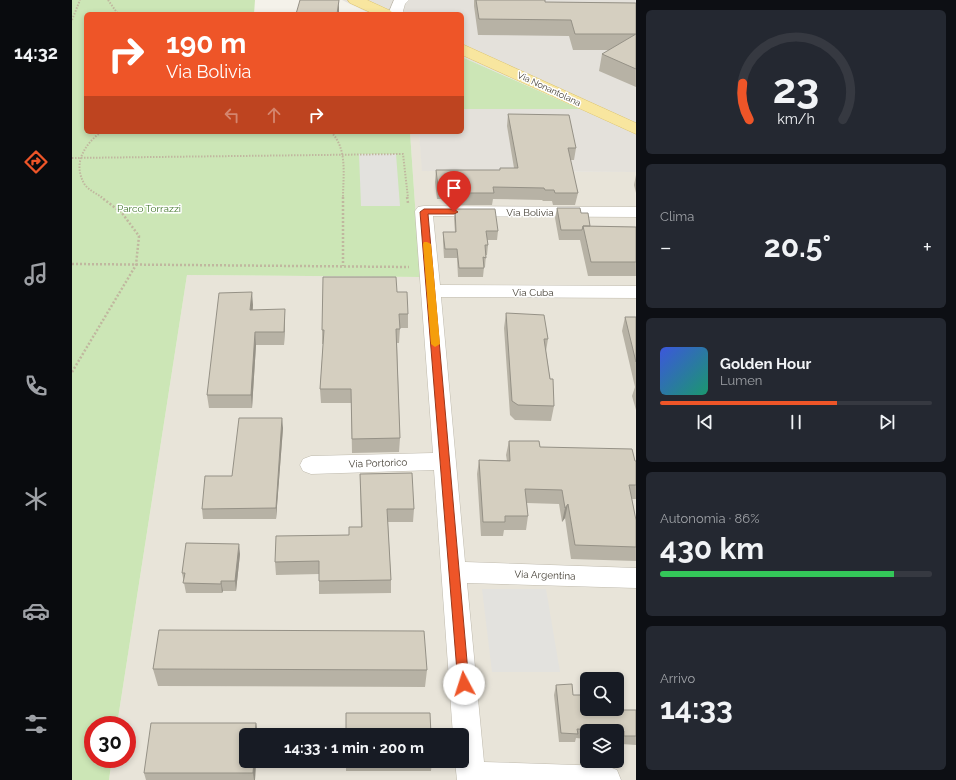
<!DOCTYPE html>
<html lang="it">
<head>
<meta charset="utf-8">
<style>
  :root { --surface:#171b24; --page:#242831; --text:#f1f3f6; --muted:#9ea1a6; --line:#363941; --accent:#ee5528 }
  body { margin:0; font-family:Raleway,sans-serif; background:var(--page); color:var(--text); height:100vh; display:flex; flex-direction:column; font-size:15px; white-space:nowrap }
  * { box-sizing:border-box; margin:0 }
  p { font-size:13px; color:var(--muted) }
  .icon { flex:none; width:22px; height:22px; fill:none; stroke:currentColor; stroke-width:2; stroke-linecap:round; stroke-linejoin:round }
  .map { position:relative; flex:1; overflow:hidden }
  .side { display:flex; flex-direction:column; gap:10px; padding:10px; background:#0d0f14; width:320px }
  .side>* { flex:none }
  .top-card { position:absolute; left:12px; top:12px; width:380px; height:122px; border-radius:6px; box-shadow:0 2px 6px #0003; background:#ee5528; color:#fff; overflow:hidden }
  .controls { position:absolute; left:508px; top:672px; display:grid; gap:8px }
  .controls a { display:grid; place-items:center; width:44px; height:44px; border-radius:6px; background:var(--surface); box-shadow:0 2px 6px #0003; font-size:20px }
  .speed { position:absolute; left:12px; top:716px; display:flex; gap:8px; font-size:20px; font-weight:700; text-align:center }
  .speed>* { display:grid; place-content:center; width:52px; height:52px; border-radius:50%; background:var(--surface); box-shadow:0 2px 6px #0003; line-height:1 }
  .speed .limit { border:6px solid #d22; background:#fff; color:#111 }
  .pin { position:absolute; display:grid; place-items:center; width:34px; height:34px; color:#fff; margin:-41px -17px; border-radius:50% 50% 50% 0; rotate:-45deg; box-shadow:0 0 4px #0007 }
  .pin .icon { rotate:45deg }
  .me { position:absolute; width:44px; margin:-22px; rotate:355deg; stroke-linejoin:round; filter:drop-shadow(0 0 3px #0008) }
  .turn { display:flex; align-items:center; gap:14px; height:84px; padding:0 16px; font-size:18px }
  .turn .icon { width:52px; height:52px; stroke-width:2.5 }
  .turn b { display:block; font-size:28px; line-height:34px }
  .lanes { display:flex; align-items:center; height:38px; padding:0 16px; background:#0003; justify-content:center; gap:20px; direction:ltr }
  .lanes .off { opacity:.35 }
  .big { font-size:30px; font-weight:700; line-height:1.1 }
  .side .tile { flex:1; display:flex; flex-direction:column; justify-content:center; gap:6px; min-width:0; padding:0 14px; border-radius:6px; background:var(--page) }
  .side .dial { align-items:center; gap:0 }
  .dial svg { height:104px; overflow:visible; fill:none; stroke:var(--line); stroke-width:7; stroke-linecap:round; text-anchor:middle }
  .dial text { fill:var(--text); stroke:none }
  .song { display:flex; align-items:center; gap:12px }
  .cover { width:48px; height:48px; border-radius:6px; background:linear-gradient(135deg,hsl(230 70% 55%),hsl(160 70% 35%)) }
  .played { height:4px; border-radius:2px; background:linear-gradient(90deg,var(--accent) 65%,var(--line) 65%) }
  .keys { display:flex; justify-content:space-around; direction:ltr }
  .heat { display:flex; justify-content:space-between; align-items:center; font-size:22px; direction:ltr }
  .charge { height:6px; border-radius:3px; background:linear-gradient(90deg,#34c759 86%,var(--line) 0) }
  .trip { position:absolute; left:167px; top:728px; width:230px; height:40px; border-radius:6px; background:var(--surface); box-shadow:0 2px 6px #0003; font-weight:700; line-height:40px; text-align:center }
  main { display:flex; flex:1; min-height:0 }
  .dock { display:flex; flex-direction:column; width:72px; justify-content:space-around; align-items:center; background:#090b0e; color:var(--muted) }
  .dock .icon { width:28px; height:28px }
  .dock .active { color:var(--accent) }
  .dock b { font-size:18px; color:var(--text) }
  .map>svg:first-child { display:block }
  .residential { fill:#e8e4d9; fill-rule:evenodd }
  .industrial { fill:#e4e1db }
  .green { fill:#cce6b6 }
  .parking { fill:#e3e2de }
  .lines { fill:none; stroke-linecap:round; stroke-linejoin:round }
  .minor-casing { stroke:#bfbaad; stroke-width:1 }
  .major-casing { stroke:#ddc56f; stroke-width:1 }
  .path-far1 { stroke:#c0b79f; stroke-width:2; stroke-dasharray:1.5 1.5; stroke-linecap:butt }
  .path { stroke:#c0b79f; stroke-width:2.5; stroke-dasharray:2 2; stroke-linecap:butt }
  .minor { fill:#fff; fill-rule:evenodd }
  .major { fill:#f8e69f; fill-rule:evenodd }
  .wall { fill:#b7b2a5 }
  .shaded-wall { fill:#959186 }
  .building { fill:#d5cfc0; stroke:#959186 }
  .route { fill:#ee5528; stroke:#9b371a }
  .slow { fill:#f59e0b }
  .labels { text-anchor:middle; dominant-baseline:central; stroke-width:3; stroke-linejoin:round; paint-order:stroke }
  .far-street-label { font-size:9px; fill:#484339; stroke:#fff }
  .park-label { font-size:10px; fill:#44772e; stroke:#fff }
  .street-label { font-size:10px; fill:#484339; stroke:#fff }
</style>
</head>
<body>
<main>
<nav class="dock">
<b>14:32</b>
<svg class="icon active" aria-label="directions" viewBox="0 0 24 24"><path d="M12 3l9 9-9 9-9-9zM9 14v-3h6M13 9l2 2-2 2"/></svg>
<svg class="icon" aria-label="music" viewBox="0 0 24 24"><path d="M9 18V5l10-2v13"/><circle cx="6" cy="18" r="3"/><circle cx="16" cy="16" r="3"/></svg>
<svg class="icon" aria-label="phone" viewBox="0 0 24 24"><path d="M5 4h4l2 5-3 2q2 4 5 5l2-3 5 2v4C11 20 4 13 5 4z"/></svg>
<svg class="icon" aria-label="climate" viewBox="0 0 24 24"><path d="M12 3v18M4 7l16 10M4 17L20 7"/></svg>
<svg class="icon" aria-label="car" viewBox="0 0 24 24"><path d="M5 17H2v-5l4-1 3-4h7l3 4 3 1v5h-3M9 17h6M6 11h13"/><circle cx="7" cy="17" r="2"/><circle cx="17" cy="17" r="2"/></svg>
<svg class="icon" aria-label="filters" viewBox="0 0 24 24"><path d="M4 7h16M4 17h16"/><circle cx="9" cy="7" r="2"/><circle cx="15" cy="17" r="2"/></svg>
</nav>
<div class="map">
<svg width="564" height="780" viewBox="0 0 564 780">
  <rect width="100%" height="100%" fill="#f4f2ea"/>
  <!-- residential -->
  <path class="residential" d="M 338,132 L 347,132 L 351,171 L 564,172 L 564,780 L 37,780 L 40,759 L 55,759 L 55,725 L 45,725 L 115,275 L 348,277 ZM 515,679 L 545,679 L 545,709 L 515,709 ZM 515,731 L 545,731 L 545,761 L 515,761 ZM 174,735 L 390,735 L 390,761 L 174,761 Z"/>
  <!-- industrial -->
  <path class="industrial" d="M 270,0 L 564,0 L 564,172 L 350,171 L 347,132 L 390,132 L 390,109 L 507,108 L 390,57 L 390,14 L 299,14 Z"/>
  <!-- green -->
  <path class="green" d="M 0,0 L 183,0 L 182,14 L 14,14 L 14,132 L 338,132 L 348,277 L 115,275 L 45,725 L 21,725 L 21,759 L 40,759 L 37,780 L 0,780 Z
    M 390,57 L 508,109 L 390,109 Z"/>
  <!-- parking -->
  <path class="parking" d="M 287,154 L 324,154 L 328,206 L 289,206 Z
    M 410,589 L 474,589 L 488,672 L 420,672 Z"/>
  <g class="lines">
    <defs>
      <path id="minor" d="M 322,0 L 337,0 L 333,4 L 331,11 L 333,14 L 319,14 L 317,12 Z
        M 352,206 L 564,207 L 564,217 L 361,216 L 368,285 L 564,286 L 564,298 L 369,297 L 393,562 L 564,568 L 564,588 L 395,583 L 412,762 L 535,766 L 545,770 L 549,780 L 385,780 L 383,761 L 390,761 L 390,735 L 381,735 L 362,470 L 239,474 L 231,471 L 228,465 L 231,459 L 239,456 L 361,453 L 343,211 L 346,207 Z"/>
      <path id="major" d="M 276,0 L 295,0 L 319,11 L 321,14 L 302,14 L 278,3 Z
        M 390,44 L 564,123 L 564,134 L 390,55 Z"/>
    </defs>
    <!-- minor casing -->
    <use href="#minor" class="minor-casing"/>
    <!-- major casing -->
    <use href="#major" class="major-casing"/>
    <!-- path-far1 -->
    <path class="path-far1" d="M 36,0 L 46,14
      M 0,20 L 8,0
      M 29,132 C 12,145 0,164 13,185 C 17,190 25,194 31,198
      M 259,132 C 276,149 271,176 271,198
      M 0,158 L 331,154 L 336,198"/>
    <!-- path -->
    <path class="path" d="M 271,197 L 271,266
      M 335,197 L 336,203
      M 0,264 L 337,267
      M 0,372 L 64,265 L 67,236 L 50,213 L 29,197"/>
    <!-- minor -->
    <use href="#minor" class="minor"/>
    <!-- major -->
    <use href="#major" class="major"/>
  </g>
  <!-- wall -->
  <path class="wall" d="M 402,0 L 473,0 L 473,2 L 564,3 L 564,87 L 527,71 L 530,54 L 538,50 L 501,50 L 497,36 L 406,35 L 402,6 Z
    M 436,114 L 504,148 L 502,160 L 498,160 L 506,193 L 503,205 L 481,205 L 480,201 L 471,201 L 470,200 L 421,199 L 420,205 L 381,205 L 381,199 L 365,199 L 363,182 L 364,170 L 428,170 L 428,168 L 442,168 L 435,126 Z
    M 564,175 L 564,193 L 562,185 Z
    M 485,208 L 509,213 L 518,226 L 564,227 L 564,276 L 516,276 L 508,240 L 487,240 L 483,218 Z
    M 383,209 L 426,231 L 425,240 L 415,240 L 416,245 L 415,255 L 414,255 L 413,267 L 412,267 L 411,277 L 386,277 L 385,258 L 372,258 L 371,241 L 371,232 L 383,232 L 382,218 Z
    M 325,292 L 336,314 L 336,328 L 328,328 L 327,343 L 325,343 L 328,438 L 327,452 L 280,453 L 279,403 L 249,403 L 248,389 L 251,344 L 250,344 L 250,330 Z
    M 181,305 L 181,310 L 213,322 L 212,345 L 184,345 L 180,408 L 137,408 L 135,395 Z
    M 434,313 L 476,339 L 474,351 L 482,406 L 479,421 L 443,420 L 438,415 L 432,328 Z
    M 553,317 L 564,317 L 564,410 L 560,396 L 563,387 L 550,331 Z
    M 211,428 L 204,519 L 131,519 L 130,509 L 160,476 Z
    M 437,441 L 468,447 L 564,461 L 564,499 L 560,499 L 564,520 L 564,561 L 499,559 L 493,518 L 490,522 L 487,504 L 455,503 L 456,516 L 454,530 L 432,530 L 431,536 L 409,536 L 405,474 L 407,460 L 435,461 L 434,455 Z
    M 288,474 L 342,509 L 341,522 L 316,522 L 319,580 L 319,593 L 247,594 L 247,574 L 204,575 L 203,562 L 277,535 L 289,527 Z
    M 168,554 L 164,591 L 151,591 L 150,593 L 114,593 L 110,573 Z
    M 81,669 L 355,670 L 353,687 L 86,686 Z
    M 484,685 L 501,695 L 550,710 L 564,710 L 564,745 L 549,744 L 548,740 L 545,740 L 545,731 L 515,731 L 515,739 L 504,738 L 503,742 L 487,742 L 482,695 Z
    M 184,723 L 186,735 L 174,735 L 184,761 L 183,780 L 74,780 L 72,773 Z
    M 274,761 L 360,761 L 359,771 L 274,771 Z"/>
  <!-- shaded-wall -->
  <path class="shaded-wall" d="M 267,0 L 267,14 L 265,14 Z
    M 180,292 L 181,305 L 179,323 L 178,310 Z
    M 213,309 L 213,322 L 212,345 L 212,332 Z
    M 183,332 L 184,345 L 180,408 L 179,395 Z
    M 210,418 L 211,428 L 204,519 L 204,508 Z
    M 496,504 L 493,518 L 490,522 L 493,508 Z
    M 167,544 L 168,554 L 164,591 L 163,581 Z
    M 149,581 L 151,591 L 150,593 L 149,584 Z
    M 184,723 L 186,735 L 183,735 Z
    M 182,761 L 184,761 L 183,780 L 182,780 L 181,773 Z"/>
  <!-- building -->
  <path class="building" d="M 228,0 L 267,0 L 265,14 L 224,14 Z
    M 404,0 L 473,0 L 473,2 L 564,3 L 564,34 L 503,34 L 499,20 L 407,19 Z
    M 564,34 L 564,69 L 530,54 Z
    M 436,114 L 497,115 L 504,148 L 496,148 L 506,193 L 483,193 L 482,190 L 473,190 L 472,188 L 421,187 L 422,193 L 382,193 L 382,187 L 366,187 L 364,170 L 428,170 L 428,168 L 446,168 Z
    M 485,208 L 508,208 L 509,213 L 516,213 L 518,226 L 511,226 L 510,230 L 489,230 Z
    M 383,209 L 423,209 L 426,231 L 414,231 L 416,245 L 413,245 L 414,258 L 411,257 L 412,268 L 387,268 L 385,249 L 373,249 L 371,232 L 384,232 Z
    M 511,226 L 564,227 L 564,262 L 519,262 Z
    M 251,277 L 324,277 L 325,292 L 335,292 L 336,314 L 327,314 L 328,329 L 324,329 L 328,438 L 280,439 L 279,389 L 248,389 L 252,330 L 250,330 Z
    M 180,292 L 178,310 L 213,309 L 212,332 L 183,332 L 179,395 L 135,395 L 147,293 Z
    M 434,313 L 472,315 L 476,339 L 472,339 L 478,379 L 481,379 L 482,406 L 446,405 L 440,401 Z
    M 553,317 L 564,317 L 564,362 Z
    M 167,418 L 210,418 L 204,508 L 130,509 L 133,476 L 160,476 Z
    M 437,441 L 467,441 L 468,447 L 560,449 L 563,461 L 564,461 L 564,485 L 557,485 L 564,520 L 564,547 L 503,545 L 496,504 L 493,508 L 490,490 L 453,489 L 456,516 L 433,516 L 433,522 L 411,522 L 407,460 L 438,461 Z
    M 340,473 L 342,509 L 315,509 L 319,580 L 247,581 L 247,561 L 203,562 L 204,536 L 277,535 L 277,527 L 290,527 L 288,474 Z
    M 114,543 L 167,544 L 163,581 L 149,581 L 149,584 L 111,583 L 113,573 L 110,573 Z
    M 87,630 L 352,631 L 355,670 L 81,669 Z
    M 500,684 L 501,695 L 508,695 L 512,693 L 515,694 L 515,709 L 545,709 L 545,696 L 548,696 L 550,710 L 564,710 L 564,736 L 552,736 L 552,731 L 505,729 L 506,734 L 489,733 L 484,685 Z
    M 274,713 L 358,713 L 359,735 L 274,735 Z
    M 79,723 L 184,723 L 183,735 L 174,735 L 174,761 L 182,761 L 181,773 L 72,773 Z"/>
  <!-- route -->
  <path class="route" d="M 352,209 L 382,209 L 386,212 L 382,214 L 356,214 L 397,684 L 396,688 L 392,689 L 387,688 L 386,684 L 348,212 Z"/>
  <!-- slow -->
  <path class="slow" d="M 352,242 L 355,242 L 359,244 L 368,344 L 363,347 L 359,344 L 351,244 Z"/>
  <g class="labels">
    <!-- far-street labels -->
    <g class="far-street-label">
      <text transform="translate(477 89) rotate(25)">Via Nonantolana</text>
    </g>
    <!-- park labels -->
    <g class="park-label">
      <text x="77" y="208">Parco Torrazzi</text>
    </g>
    <!-- street labels -->
    <g class="street-label">
      <text x="458" y="212">Via Bolivia</text>
      <text x="461" y="292">Via Cuba</text>
      <text transform="translate(306 463) rotate(-2)">Via Portorico</text>
      <text transform="translate(473 575) rotate(2)">Via Argentina</text>
    </g>
  </g>
</svg>
<div class="controls">
<a><svg class="icon" aria-label="search" viewBox="0 0 24 24"><circle cx="10" cy="10" r="6"/><path d="M15 15l6 6"/></svg></a>
<a><svg class="icon" aria-label="layers" viewBox="0 0 24 24"><path d="M12 4l9 5-9 5-9-5zM3 14l9 5 9-5"/></svg></a>
</div>
<div class="speed"><div class="limit">30</div></div>
<div class="pin" style="left:382px;top:212px;background:#d93025"><svg class="icon" aria-label="arrive" viewBox="0 0 24 24"><path d="M6 21V4h12l-3 4 3 4H6"/></svg></div>
<svg class="me" style="left:392px;top:684px" viewBox="-20 -20 40 40"><circle r="19" fill="#fff"/><path d="M0-13L10 11 0 6-10 11z" fill="#ee5528"/></svg>
<div class="trip">14:33 · 1 min · 200 m</div>
<div class="top-card">
<div class="turn"><svg class="icon" aria-label="right" viewBox="0 0 24 24"><path d="M7 20v-9h11M14 6l5 5-5 5"/></svg><div><b>190 m</b>Via Bolivia</div></div>
<div class="lanes"><svg class="icon off" aria-label="left" viewBox="0 0 24 24"><path d="M17 20v-9H6M10 6l-5 5 5 5"/></svg><svg class="icon off" aria-label="ahead" viewBox="0 0 24 24"><path d="M12 20V5M6 11l6-6 6 6"/></svg><svg class="icon" aria-label="right" viewBox="0 0 24 24"><path d="M7 20v-9h11M14 6l5 5-5 5"/></svg></div>
</div>
</div>
<section class="side">
<div class="tile dial"><svg viewBox="0 0 100 80">
<path d="M14 69A42 42 0 1 1 86 69"/>
<path d="M14 69A42 42 0 0 1 9 41" stroke="#ee5528"/>
<text x="50" y="56" font-size="32" font-weight="700">23</text>
<text x="50" y="72" font-size="11">km/h</text>
</svg></div>
<div class="tile"><p>Clima</p>
<div class="heat"><a>−</a><b class="big">20.5°</b><a>+</a></div>
</div>
<div class="tile">
<div class="song"><i class="cover"></i><div><b>Golden Hour</b><p>Lumen</p></div></div>
<div class="played"></div>
<div class="keys"><svg class="icon" aria-label="previous" viewBox="0 0 24 24"><path d="M18 5L8 12l10 7zM5 5v14"/></svg><svg class="icon" aria-label="pause" viewBox="0 0 24 24"><path d="M8 5v14M16 5v14"/></svg><svg class="icon" aria-label="next" viewBox="0 0 24 24"><path d="M6 5l10 7-10 7zM19 5v14"/></svg></div>
</div>
<div class="tile"><p>Autonomia · 86%</p><b class="big">430 km</b><div class="charge"></div></div>
<div class="tile"><p>Arrivo</p><b class="big">14:33</b></div>
</section>
</main>
</body>
</html>
